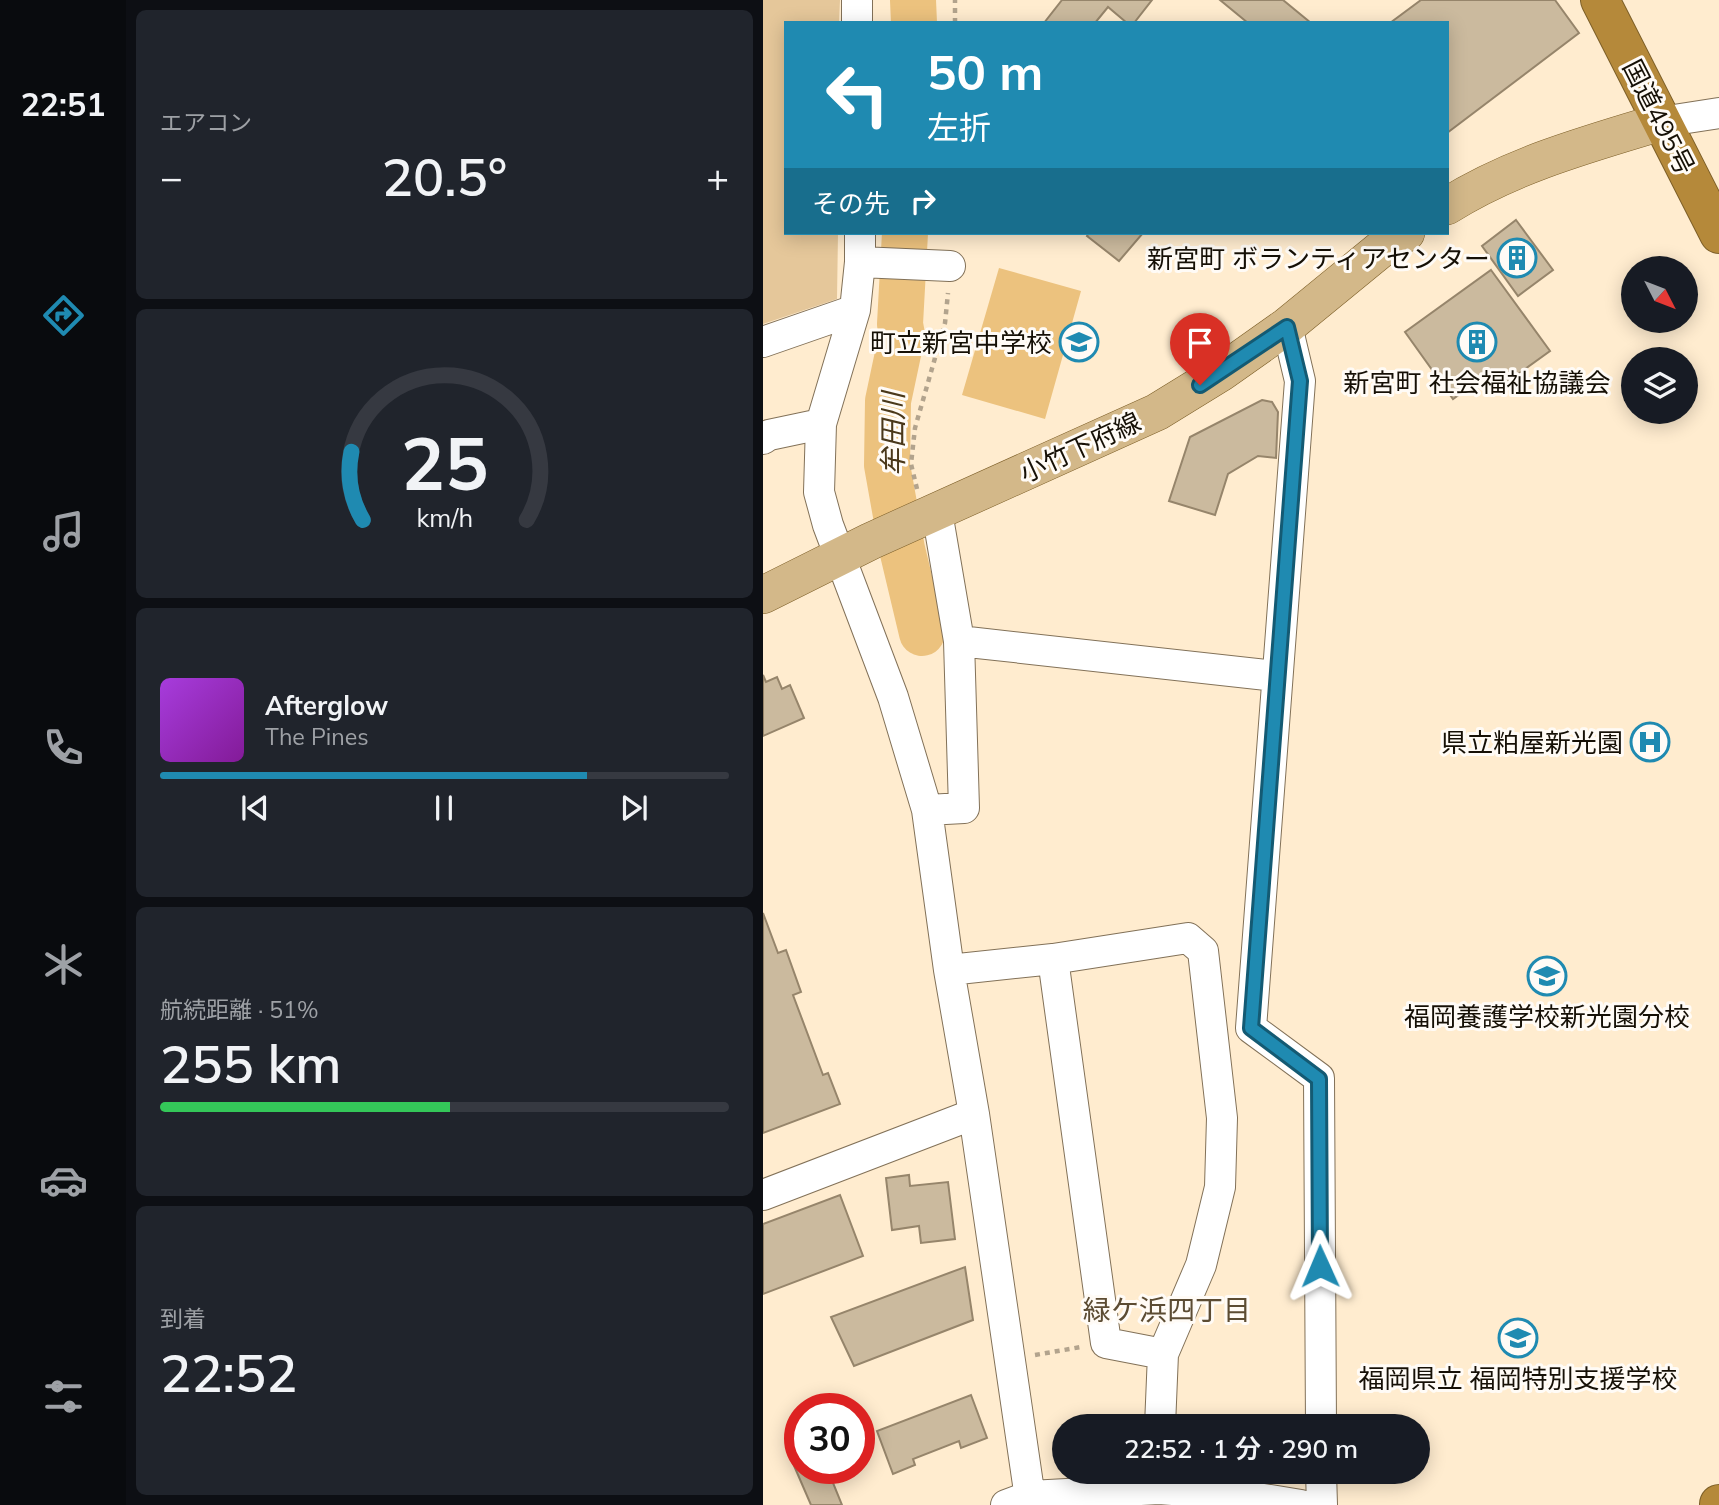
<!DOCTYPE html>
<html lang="ja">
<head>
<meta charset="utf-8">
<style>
  :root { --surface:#171b24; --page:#20242c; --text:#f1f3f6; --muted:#9ea1a6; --line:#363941; --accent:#1f8ab1 }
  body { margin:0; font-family:Mulish,"Noto Sans JP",sans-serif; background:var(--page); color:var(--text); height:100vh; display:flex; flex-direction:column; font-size:26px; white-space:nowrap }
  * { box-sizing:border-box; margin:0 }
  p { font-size:23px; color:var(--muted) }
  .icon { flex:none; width:38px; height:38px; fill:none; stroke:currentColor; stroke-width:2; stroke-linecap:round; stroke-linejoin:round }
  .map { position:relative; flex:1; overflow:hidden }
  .drawer { display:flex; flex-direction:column; gap:10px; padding:10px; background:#0d0f14; width:637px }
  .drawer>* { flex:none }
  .top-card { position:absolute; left:21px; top:21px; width:665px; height:214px; border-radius:0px; box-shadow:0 4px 18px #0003; background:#1f8ab1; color:#fff; overflow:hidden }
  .needle { width:46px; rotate:132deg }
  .buttons { position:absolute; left:858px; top:256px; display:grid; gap:14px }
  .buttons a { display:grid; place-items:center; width:77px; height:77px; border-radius:50%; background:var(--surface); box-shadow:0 4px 18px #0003; font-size:35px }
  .speed { position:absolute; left:21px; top:1393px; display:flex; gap:14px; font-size:35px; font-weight:700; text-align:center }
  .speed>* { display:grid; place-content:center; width:91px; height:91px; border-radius:50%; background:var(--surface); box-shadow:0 4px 18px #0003; line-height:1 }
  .speed .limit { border:10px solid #d22; background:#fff; color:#111 }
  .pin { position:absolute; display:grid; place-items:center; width:60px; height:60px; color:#fff; margin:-72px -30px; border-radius:50% 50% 50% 0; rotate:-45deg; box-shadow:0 0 7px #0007 }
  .pin .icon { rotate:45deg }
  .me { position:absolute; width:77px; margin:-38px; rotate:359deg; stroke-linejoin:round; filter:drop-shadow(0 0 5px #0008) }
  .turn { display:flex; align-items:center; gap:24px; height:147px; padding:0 28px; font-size:32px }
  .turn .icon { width:91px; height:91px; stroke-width:2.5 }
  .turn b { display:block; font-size:49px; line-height:60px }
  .then { display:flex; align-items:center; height:66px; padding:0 28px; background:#0003; gap:14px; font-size:26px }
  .big { font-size:52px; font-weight:600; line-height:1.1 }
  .drawer .widget { flex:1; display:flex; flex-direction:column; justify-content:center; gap:10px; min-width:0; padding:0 24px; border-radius:10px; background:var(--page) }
  .drawer .dial { align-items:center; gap:0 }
  .dial svg { height:182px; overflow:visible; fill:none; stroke:var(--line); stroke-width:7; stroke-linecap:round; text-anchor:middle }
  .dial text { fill:var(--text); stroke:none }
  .song { display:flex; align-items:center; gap:21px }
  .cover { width:84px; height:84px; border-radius:10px; background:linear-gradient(135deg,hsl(280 70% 55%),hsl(290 70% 35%)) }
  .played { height:7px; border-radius:4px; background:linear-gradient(90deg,var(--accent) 75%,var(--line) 75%) }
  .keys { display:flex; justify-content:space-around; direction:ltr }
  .heat { display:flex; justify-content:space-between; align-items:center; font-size:38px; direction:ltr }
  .charge { height:10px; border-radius:5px; background:linear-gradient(90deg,#34c759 51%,var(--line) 0) }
  .trip { position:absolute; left:289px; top:1414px; width:378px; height:70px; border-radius:35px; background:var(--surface); box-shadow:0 4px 18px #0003; font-weight:600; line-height:70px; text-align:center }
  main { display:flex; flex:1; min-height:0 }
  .menu { display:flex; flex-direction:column; width:126px; justify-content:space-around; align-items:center; background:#090b0e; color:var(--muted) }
  .menu .icon { width:49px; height:49px }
  .menu .on { color:var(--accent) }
  .menu b { font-size:32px; color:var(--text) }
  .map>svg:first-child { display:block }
  .green { fill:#e5c79a }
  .water { fill:#ecc27e }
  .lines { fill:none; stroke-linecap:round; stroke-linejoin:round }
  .river { stroke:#ecc27e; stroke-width:46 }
  .building { fill:#cbba9e; stroke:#96856b; stroke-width:2 }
  .minor-casing { stroke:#827158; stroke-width:32 }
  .major-casing { stroke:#7d5f28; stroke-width:38 }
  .highway-casing { stroke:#7d5f28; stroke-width:40 }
  .path { stroke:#b2a38d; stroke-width:4.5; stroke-dasharray:5 5; stroke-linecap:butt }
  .minor { stroke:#fff; stroke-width:30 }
  .major { stroke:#d3b889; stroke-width:37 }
  .highway { stroke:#b5893a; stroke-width:38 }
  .route-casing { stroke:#145a73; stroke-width:18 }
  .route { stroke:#1f8ab1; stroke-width:12 }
  .labels { text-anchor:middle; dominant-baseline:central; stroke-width:6; stroke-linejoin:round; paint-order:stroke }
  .street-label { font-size:26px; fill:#161006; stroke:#fffbf6 }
  .poi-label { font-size:26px; fill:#161006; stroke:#fffbf6; text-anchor:end }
  .water-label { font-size:28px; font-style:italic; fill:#4a381a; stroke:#fffbf6 }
  .neighbourhood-label { font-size:28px; fill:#5c4c33; stroke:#fffbf6 }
</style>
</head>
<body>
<main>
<nav class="menu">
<b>22:51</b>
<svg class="icon on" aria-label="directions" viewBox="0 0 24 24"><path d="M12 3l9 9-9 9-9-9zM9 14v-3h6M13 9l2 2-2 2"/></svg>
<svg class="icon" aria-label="music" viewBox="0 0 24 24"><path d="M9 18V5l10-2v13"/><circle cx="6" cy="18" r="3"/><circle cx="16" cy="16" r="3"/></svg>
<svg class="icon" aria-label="phone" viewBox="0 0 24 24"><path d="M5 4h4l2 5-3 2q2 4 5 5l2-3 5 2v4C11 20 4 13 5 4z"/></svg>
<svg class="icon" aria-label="climate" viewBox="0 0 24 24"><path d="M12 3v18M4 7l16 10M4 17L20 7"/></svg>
<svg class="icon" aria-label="car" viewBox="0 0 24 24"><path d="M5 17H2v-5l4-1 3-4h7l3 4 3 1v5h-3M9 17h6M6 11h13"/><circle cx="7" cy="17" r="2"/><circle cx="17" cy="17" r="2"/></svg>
<svg class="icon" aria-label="filters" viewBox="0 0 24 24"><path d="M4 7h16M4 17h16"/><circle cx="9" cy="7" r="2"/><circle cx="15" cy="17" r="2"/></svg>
</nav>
<section class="drawer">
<div class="widget"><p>エアコン</p>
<div class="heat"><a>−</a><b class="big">20.5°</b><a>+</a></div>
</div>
<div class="widget dial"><svg viewBox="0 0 100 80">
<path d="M14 69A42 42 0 1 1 86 69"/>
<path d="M14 69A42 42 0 0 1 9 39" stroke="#1f8ab1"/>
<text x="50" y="56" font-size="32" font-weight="700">25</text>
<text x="50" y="72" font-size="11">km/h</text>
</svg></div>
<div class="widget">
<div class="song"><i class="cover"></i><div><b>Afterglow</b><p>The Pines</p></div></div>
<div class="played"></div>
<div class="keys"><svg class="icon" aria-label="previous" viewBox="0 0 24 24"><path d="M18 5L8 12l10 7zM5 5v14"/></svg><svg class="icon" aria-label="pause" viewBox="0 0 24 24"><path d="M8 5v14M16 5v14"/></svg><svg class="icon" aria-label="next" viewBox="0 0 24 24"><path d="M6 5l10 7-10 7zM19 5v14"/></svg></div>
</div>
<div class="widget"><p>航続距離 · 51%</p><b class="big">255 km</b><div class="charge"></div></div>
<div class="widget"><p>到着</p><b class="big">22:52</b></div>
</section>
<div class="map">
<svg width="956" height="1505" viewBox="0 0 956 1505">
  <rect width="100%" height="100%" fill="#ffeccf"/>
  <!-- green -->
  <path class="green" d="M 0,0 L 77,0 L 76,23 L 23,23 L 23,233 L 75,233 L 74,299 L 0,324 Z"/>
  <!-- water -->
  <path class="water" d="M 236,268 L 318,291 L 282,419 L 199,395 Z"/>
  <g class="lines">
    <!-- river -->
    <path class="river" d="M 150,0 L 151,23
      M 142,233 L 137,324 L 139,335 L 125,401 L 124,465 L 139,549 L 159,633"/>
  </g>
  <!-- building -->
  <path class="building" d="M 299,0 L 389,0 L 371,23 L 364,23 L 345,7 L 332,23 L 281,23 Z
    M 457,0 L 520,0 L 548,23 L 485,23 Z
    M 658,0 L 792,0 L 816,33 L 684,133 L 684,23 L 627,23 Z
    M 753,220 L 790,270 L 755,296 L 719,246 Z
    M 326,233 L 380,233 L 356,261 L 324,236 Z
    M 728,270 L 787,351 L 737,387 L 727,372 L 690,399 L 642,332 Z
    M 499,400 L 509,402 L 515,412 L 513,458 L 495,456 L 465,474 L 452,515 L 406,501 L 427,437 Z
    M 0,675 L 3,682 L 14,677 L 19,689 L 27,685 L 41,718 L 0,736 Z
    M 0,913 L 15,953 L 23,950 L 38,992 L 30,995 L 60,1075 L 65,1073 L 77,1104 L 0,1133 Z
    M 146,1175 L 147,1186 L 185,1182 L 192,1239 L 158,1243 L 156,1226 L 129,1230 L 123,1178 Z
    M 77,1195 L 100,1256 L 0,1294 L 0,1224 Z
    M 202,1267 L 210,1320 L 91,1366 L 68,1317 Z
    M 208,1395 L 224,1438 L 198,1448 L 196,1441 L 150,1459 L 152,1465 L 130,1474 L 114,1431 Z
    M 37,1458 L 37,1468 L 64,1468 L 79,1505 L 48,1505 L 29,1461 Z"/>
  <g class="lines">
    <defs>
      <path id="minor" d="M 94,0 L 94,23
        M 898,122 L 956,113
        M 97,233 L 97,262 L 92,310 L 58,424 L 56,492 L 65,525 L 130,697 L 164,810 L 186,970 L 211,1114 L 268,1505
        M 97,262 L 187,266
        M 524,326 L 537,381 L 488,1028 L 556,1078 L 558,1426
        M 0,342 L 92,310
        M 0,439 L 6,435 L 58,424
        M 196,641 L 513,676
        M 164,810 L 201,808 L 196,641 L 174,512
        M 290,959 L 343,1343 L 400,1354
        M 186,970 L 290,959 L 425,938 L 440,951 L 459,1118 L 457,1187 L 438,1265 L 400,1354 L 397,1426
        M 0,1195 L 211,1114
        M 558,1472 L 559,1505
        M 243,1505 L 267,1496 L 396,1489 L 476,1495 L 538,1505"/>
      <path id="major" d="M 684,206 C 749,165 825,144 898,122
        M 0,595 L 108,541 L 394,412 L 459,372 L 524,326 L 618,249 L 643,233"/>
      <path id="highway" d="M 837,0 L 956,234
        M 956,1505 L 956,1504"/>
    </defs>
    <!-- minor casing -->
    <use href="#minor" class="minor-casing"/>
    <!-- major casing -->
    <use href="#major" class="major-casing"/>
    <!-- highway casing -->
    <use href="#highway" class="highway-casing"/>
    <!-- path -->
    <path class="path" d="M 192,23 L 192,0
      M 154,489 L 148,464 L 152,428 L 182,323 L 185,293
      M 272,1355 L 318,1347"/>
    <!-- minor -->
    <use href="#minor" class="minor"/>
    <!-- major -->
    <use href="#major" class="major"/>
    <!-- highway -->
    <use href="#highway" class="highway"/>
  </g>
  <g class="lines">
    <defs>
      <path id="route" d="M 437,385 L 524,327 L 537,381 L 488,1028 L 556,1079 L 557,1266"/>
    </defs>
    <!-- route casing -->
    <use href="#route" class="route-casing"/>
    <!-- route -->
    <use href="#route" class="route"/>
  </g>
  <!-- icons -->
  <defs>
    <symbol id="building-ring" viewBox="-11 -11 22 22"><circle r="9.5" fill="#fffbf6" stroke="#1f8ab1" stroke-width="1.5"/><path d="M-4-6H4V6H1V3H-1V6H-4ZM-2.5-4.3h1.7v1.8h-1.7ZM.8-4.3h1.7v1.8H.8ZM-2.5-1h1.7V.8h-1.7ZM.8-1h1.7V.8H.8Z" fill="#1f8ab1"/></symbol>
    <symbol id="school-ring" viewBox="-11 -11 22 22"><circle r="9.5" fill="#fffbf6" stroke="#1f8ab1" stroke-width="1.5"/><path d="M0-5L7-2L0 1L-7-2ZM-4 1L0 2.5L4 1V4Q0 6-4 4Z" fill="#1f8ab1"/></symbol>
    <symbol id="hospital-ring" viewBox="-11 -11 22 22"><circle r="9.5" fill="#fffbf6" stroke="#1f8ab1" stroke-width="1.5"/><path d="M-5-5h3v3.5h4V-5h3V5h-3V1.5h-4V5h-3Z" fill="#1f8ab1"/></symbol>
  </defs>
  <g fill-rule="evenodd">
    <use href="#building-ring" x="732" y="236" width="44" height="44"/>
    <use href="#school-ring" x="294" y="320" width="44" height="44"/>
    <use href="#building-ring" x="692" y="320" width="44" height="44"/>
    <use href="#hospital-ring" x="865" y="720" width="44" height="44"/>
    <use href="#school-ring" x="762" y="954" width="44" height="44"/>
    <use href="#school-ring" x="733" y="1316" width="44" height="44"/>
  </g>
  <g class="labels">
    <!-- street labels -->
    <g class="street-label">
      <text transform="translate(896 117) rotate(63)">国道495号</text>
      <text transform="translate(317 447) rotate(-25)">小竹下府線</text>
    </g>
    <!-- poi labels -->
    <g class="poi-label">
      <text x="727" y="258">新宮町 ボランティアセンター</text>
      <text x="289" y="342">町立新宮中学校</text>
      <text x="714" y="382" text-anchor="middle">新宮町 社会福祉協議会</text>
      <text x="860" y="742">県立粕屋新光園</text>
      <text x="784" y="1016" text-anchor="middle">福岡養護学校新光園分校</text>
      <text x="755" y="1378" text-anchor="middle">福岡県立 福岡特別支援学校</text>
    </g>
    <!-- water labels -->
    <g class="water-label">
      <text transform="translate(129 434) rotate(-90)">牟田川</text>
    </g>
    <!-- neighbourhood labels -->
    <g class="neighbourhood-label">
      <text x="404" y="1309">緑ケ浜四丁目</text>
    </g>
  </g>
</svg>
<div class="buttons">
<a><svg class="needle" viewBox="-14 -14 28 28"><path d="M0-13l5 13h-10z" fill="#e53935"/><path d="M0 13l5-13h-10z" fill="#9ea1a6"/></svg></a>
<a><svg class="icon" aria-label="layers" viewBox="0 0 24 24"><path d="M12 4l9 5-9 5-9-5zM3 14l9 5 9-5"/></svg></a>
</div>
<div class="speed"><div class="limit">30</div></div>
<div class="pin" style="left:437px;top:385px;background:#d93025"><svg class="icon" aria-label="arrive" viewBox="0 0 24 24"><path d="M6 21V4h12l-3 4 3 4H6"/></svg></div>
<svg class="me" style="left:557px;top:1266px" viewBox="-20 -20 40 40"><path d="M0-17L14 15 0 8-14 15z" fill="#1f8ab1" stroke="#fff" stroke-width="4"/></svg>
<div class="trip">22:52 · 1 分 · 290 m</div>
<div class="top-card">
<div class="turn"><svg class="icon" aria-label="left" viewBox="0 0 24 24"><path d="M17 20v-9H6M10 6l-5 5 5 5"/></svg><div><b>50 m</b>左折</div></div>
<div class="then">その先<svg class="icon" aria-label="right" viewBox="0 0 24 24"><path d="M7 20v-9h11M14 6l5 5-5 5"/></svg></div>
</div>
</div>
</main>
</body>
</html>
